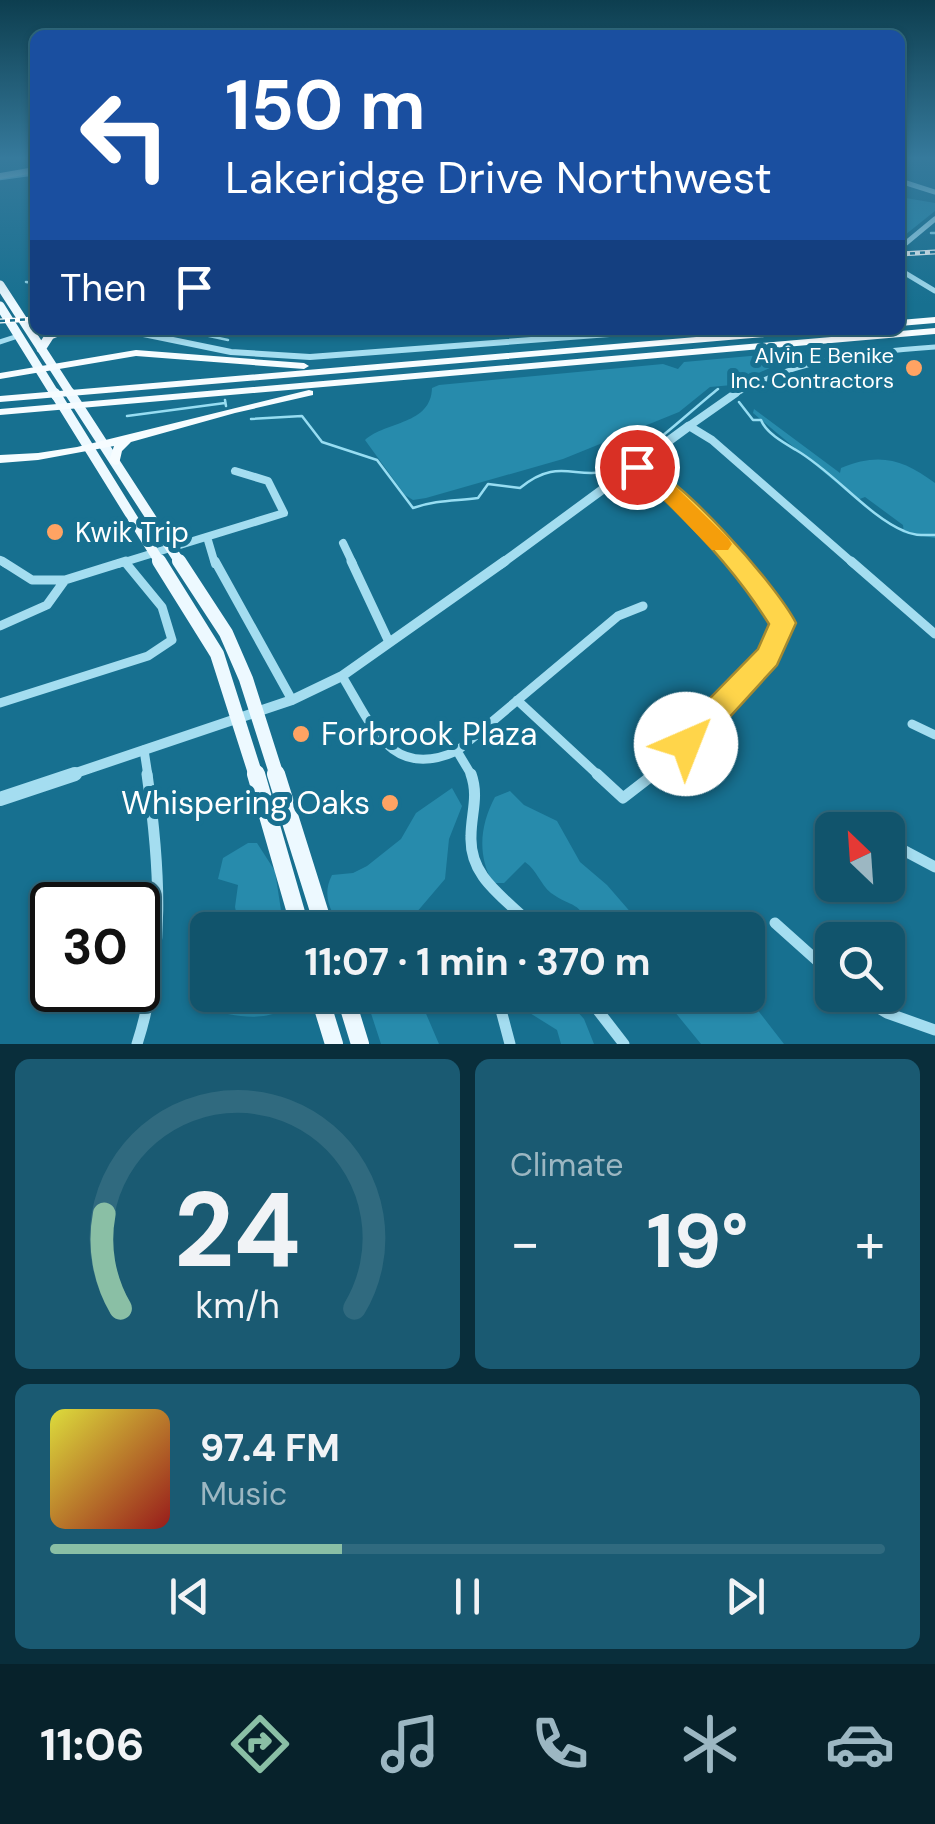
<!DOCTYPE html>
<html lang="en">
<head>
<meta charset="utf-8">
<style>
  :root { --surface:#11546c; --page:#1a5a72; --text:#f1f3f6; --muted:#9cb7c2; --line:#306a7f; --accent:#8abfa5 }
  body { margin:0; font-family:"DM Sans",sans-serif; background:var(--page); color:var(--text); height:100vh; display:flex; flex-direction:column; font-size:38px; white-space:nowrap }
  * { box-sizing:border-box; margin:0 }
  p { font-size:32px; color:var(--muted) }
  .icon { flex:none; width:55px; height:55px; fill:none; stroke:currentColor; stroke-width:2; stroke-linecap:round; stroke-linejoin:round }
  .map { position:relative; height:1044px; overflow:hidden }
  .sheet { display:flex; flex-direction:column; gap:15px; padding:15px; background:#092e3b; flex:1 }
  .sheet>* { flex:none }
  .banner { position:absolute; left:30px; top:30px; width:875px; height:305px; border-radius:15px; box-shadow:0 2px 8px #0004,0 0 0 2px var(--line); background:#1a4fa0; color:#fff; overflow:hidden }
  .needle { width:65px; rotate:335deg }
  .controls { position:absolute; left:815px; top:812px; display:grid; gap:20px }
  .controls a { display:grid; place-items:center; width:90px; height:90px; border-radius:15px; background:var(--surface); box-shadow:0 2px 8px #0004,0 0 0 2px var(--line); font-size:50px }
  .speed { position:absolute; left:30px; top:882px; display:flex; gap:20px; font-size:50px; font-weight:700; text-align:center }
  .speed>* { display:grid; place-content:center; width:130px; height:130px; border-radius:50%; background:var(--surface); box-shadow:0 2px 8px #0004,0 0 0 2px var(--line); line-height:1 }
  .speed .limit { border:5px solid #111; border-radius:15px; background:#fff; color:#111 }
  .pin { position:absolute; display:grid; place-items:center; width:85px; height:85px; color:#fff; margin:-42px; border:5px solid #fff; border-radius:50%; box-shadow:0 2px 10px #0007 }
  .me { position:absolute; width:110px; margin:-55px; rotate:44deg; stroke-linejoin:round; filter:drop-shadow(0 0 8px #0008) }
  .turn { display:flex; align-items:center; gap:35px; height:210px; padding:0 30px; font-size:45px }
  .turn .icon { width:130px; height:130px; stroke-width:2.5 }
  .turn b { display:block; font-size:70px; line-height:85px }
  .then { display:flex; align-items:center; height:95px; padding:0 30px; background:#0003; gap:20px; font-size:38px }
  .big { font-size:75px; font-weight:700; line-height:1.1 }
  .sheet .tile { flex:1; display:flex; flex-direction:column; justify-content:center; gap:15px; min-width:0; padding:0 35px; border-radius:15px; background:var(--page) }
  .sheet .dial { align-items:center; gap:0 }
  .dial svg { height:260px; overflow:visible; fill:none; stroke:var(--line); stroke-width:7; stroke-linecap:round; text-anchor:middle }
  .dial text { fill:var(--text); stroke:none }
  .song { display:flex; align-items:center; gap:30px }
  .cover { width:120px; height:120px; border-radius:15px; background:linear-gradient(135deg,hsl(60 70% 55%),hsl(0 70% 35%)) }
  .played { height:10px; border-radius:5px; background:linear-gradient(90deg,var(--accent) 35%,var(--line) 35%) }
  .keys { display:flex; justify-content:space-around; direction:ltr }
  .heat { display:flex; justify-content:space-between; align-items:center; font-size:55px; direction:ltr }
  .sheet .tiles { flex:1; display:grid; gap:15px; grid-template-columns:1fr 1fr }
  .tile:last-child { grid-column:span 2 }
  .trip { position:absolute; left:190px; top:912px; width:575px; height:100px; border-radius:15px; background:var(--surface); box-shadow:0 2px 8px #0004,0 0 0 2px var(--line); font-weight:700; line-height:100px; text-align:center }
  .tabs { display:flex; height:160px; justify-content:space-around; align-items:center; background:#07222b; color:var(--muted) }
  .tabs .icon { width:70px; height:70px }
  .tabs .active { color:var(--accent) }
  .tabs b { font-size:45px; color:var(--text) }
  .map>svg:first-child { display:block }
  .green { fill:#278bac }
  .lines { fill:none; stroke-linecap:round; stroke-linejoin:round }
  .stream { stroke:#97ddf2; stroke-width:2.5 }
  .minor-far3 { stroke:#a4ddf0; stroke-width:5 }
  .minor-far2 { stroke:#a4ddf0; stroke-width:8 }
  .minor-far1 { stroke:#a4ddf0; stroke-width:9 }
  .minor { stroke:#a4ddf0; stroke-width:11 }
  .tertiary-far4 { stroke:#a4ddf0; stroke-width:5 }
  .tertiary-far3 { stroke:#a4ddf0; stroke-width:6 }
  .tertiary-far2 { stroke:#a4ddf0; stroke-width:9 }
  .tertiary-far1 { stroke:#a4ddf0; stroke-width:10 }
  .tertiary { stroke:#a4ddf0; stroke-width:14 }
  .secondary { stroke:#d2f0fb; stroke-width:6 }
  .primary-far3 { stroke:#edf9ff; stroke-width:9 }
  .primary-far2 { stroke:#edf9ff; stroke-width:10 }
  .primary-far1 { stroke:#edf9ff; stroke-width:14 }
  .primary { stroke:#edf9ff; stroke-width:18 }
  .trunk { fill:#f6fcff; fill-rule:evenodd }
  .rail-casing { stroke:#fff; stroke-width:5 }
  .rail { stroke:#177090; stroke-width:2.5; stroke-dasharray:5; stroke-linecap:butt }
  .route { fill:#ffd54a; stroke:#a68a30; stroke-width:2.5 }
  .slow { fill:#f59e0b }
  .poi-dot { fill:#ffa363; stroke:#177090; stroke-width:4 }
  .labels { text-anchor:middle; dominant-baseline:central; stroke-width:10; stroke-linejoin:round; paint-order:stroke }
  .far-poi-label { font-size:22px; fill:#fff; stroke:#177090; text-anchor:end }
  .poi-label { font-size:28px; fill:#fff; stroke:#177090; text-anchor:start }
  .near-poi-label { font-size:32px; fill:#fff; stroke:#177090; text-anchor:start }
</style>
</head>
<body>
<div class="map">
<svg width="935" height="1044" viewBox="0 0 935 1044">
  <rect width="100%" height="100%" fill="#177090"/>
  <!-- green -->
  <path class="green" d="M 900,197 L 935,203 L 935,211 L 900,239 Z
    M 772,354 L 783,362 L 732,385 L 710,387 L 679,412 L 563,459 L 426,498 L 413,500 L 405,495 L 365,440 C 386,421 431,425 432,388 L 439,385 L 663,364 L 678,369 L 684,362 Z
    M 754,409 L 840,473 L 841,468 C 879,452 903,459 935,483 L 935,538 L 904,533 L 903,525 L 865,497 L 857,500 L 753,413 Z
    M 452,788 L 462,806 L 449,839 L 445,879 L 416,913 L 393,930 L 344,930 C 331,913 321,896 332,875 L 353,873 L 367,866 L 401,839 L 416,813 Z
    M 510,791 L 524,805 L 557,821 L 580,862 L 607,885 L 646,930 L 590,930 C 580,900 572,908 551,893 C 540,884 537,870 525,862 L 504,883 L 493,883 C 477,855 480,825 495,797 Z
    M 248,843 L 257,843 L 275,871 L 284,930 L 240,930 L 235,907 L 238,885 L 218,879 L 223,858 Z
    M 208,995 L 297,995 C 279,1026 236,1017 207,1009 Z
    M 365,995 L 418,995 L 439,1044 L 381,1044 Z
    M 523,995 L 563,995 L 584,1019 L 594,1044 L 561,1044 L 557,1030 L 525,1010 Z
    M 661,995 L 746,995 L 784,1044 L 701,1044 Z"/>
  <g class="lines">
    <!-- stream -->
    <path class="stream" d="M 0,179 L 29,175 L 35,180
      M 931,233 L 935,233
      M 26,282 L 35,283
      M 181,330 L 228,340
      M 225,400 L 226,406
      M 739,402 L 753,420 L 761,420 C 766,433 784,443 796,450 C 834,472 868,516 904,531 C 914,536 924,535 935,535
      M 127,416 L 225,403
      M 251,419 L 302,416 L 322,442 L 377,460 L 413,508 C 436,500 454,501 478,498 L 488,484 L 520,488 C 562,453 579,486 620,466 C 645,454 694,408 718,389"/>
    <!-- minor-far3 -->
    <path class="minor-far3" d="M 900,181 L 935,192
      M 900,270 L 935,291
      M 0,342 L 18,336
      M 732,396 C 794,359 864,352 935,347"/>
    <!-- minor-far2 -->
    <path class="minor-far2" d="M 736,393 L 689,426 L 712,440 L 854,564
      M 637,467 L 697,518 L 739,564
      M 207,537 L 215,564
      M 343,543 L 353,564
      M 0,560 L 6,564
      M 118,564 L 284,513 L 268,481 L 235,471"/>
    <!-- minor-far1 -->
    <path class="minor-far1" d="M 2,561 L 32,580 L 65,580 L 126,561
      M 215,561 L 292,700
      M 351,561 L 389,642
      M 851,561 L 935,634
      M 0,626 L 47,605 L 65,580
      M 342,676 C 372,725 390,781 457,751 L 618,616 L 643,606
      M 517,700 L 599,776
      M 0,703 L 148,656 L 172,640 L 162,607 L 125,562
      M 912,724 L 935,735
      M 144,750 L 148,776
      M 457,751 L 472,776
      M 651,776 C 703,733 754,684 783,623 L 737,561"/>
    <!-- minor -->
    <path class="minor" d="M 471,774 C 479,796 471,814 471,836 C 469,881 510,900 536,930
      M 597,774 L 623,798 L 654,774
      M 848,816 L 867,830
      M 888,842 L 935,867
      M 775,923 L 832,974
      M 497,995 L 510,1044
      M 586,995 L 624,1044
      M 857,995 L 887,1013 L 935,1030
      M 137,1044 C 166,954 160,867 147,774"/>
    <!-- tertiary-far4 -->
    <path class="tertiary-far4" d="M 900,248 L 935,219"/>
    <!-- tertiary-far3 -->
    <path class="tertiary-far3" d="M 124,330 L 231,352 L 310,357 L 662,330"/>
    <!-- tertiary-far2 -->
    <path class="tertiary-far2" d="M 501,564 L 689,426"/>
    <!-- tertiary-far1 -->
    <path class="tertiary-far1" d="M 67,776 L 292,700 L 342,676 L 505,561"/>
    <!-- tertiary -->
    <path class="tertiary" d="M 0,799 L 75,774"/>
    <!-- secondary -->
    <path class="secondary" d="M 0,176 L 35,170"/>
    <!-- primary-far3 -->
    <path class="primary-far3" d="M 0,285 L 72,396
      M 0,306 L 56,396
      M 41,349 L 50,335 L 62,330"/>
    <!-- primary-far2 -->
    <path class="primary-far2" d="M 55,393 L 161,564
      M 70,393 L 181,564"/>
    <!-- primary-far1 -->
    <path class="primary-far1" d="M 159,561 L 217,654 L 256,776
      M 179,561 L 226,633 L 246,679 L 277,776"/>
    <!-- primary -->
    <path class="primary" d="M 256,774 L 301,930
      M 276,774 L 325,930
      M 319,995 L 334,1044
      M 345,995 L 360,1044"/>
    <!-- trunk -->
    <path class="trunk" d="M 935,317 L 935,323 L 900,326 L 900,320 Z
      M 935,328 L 935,334 L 0,415 L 0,409 Z
      M 779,330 L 817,330 L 812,333 L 0,402 L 0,396 Z
      M 136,350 L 304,363 L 309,366 L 304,369 L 136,356 L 0,379 L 0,373 Z
      M 309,390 L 313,391 L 313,395 L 235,413 L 131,442 L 122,451 L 119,464 L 115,465 L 109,461 L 114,446 L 38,460 L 0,463 L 0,455 L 38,453 L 77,447 Z"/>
    <defs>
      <path id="rail" d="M 900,254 L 935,252
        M 0,321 L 35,319"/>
    </defs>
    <!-- rail casing -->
    <use href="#rail" class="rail-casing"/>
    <!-- rail -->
    <use href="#rail" class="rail"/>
  </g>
  <!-- sky -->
  <linearGradient id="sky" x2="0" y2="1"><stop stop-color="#0d3e4f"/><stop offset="0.52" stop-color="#367a9c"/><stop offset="1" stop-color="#367a9c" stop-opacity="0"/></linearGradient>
  <rect width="935" height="304" fill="url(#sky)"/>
  <!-- route -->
  <path class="route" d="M 637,460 C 677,472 776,584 796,623 L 777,665 L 696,754 L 686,758 L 675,754 L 671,744 L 675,734 L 758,649 L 769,624 C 739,576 698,531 656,492 C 646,483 634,478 626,467 Z"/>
  <!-- slow -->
  <path class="slow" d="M 668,483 L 675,486 L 728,538 L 732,544 L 728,550 L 712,550 L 660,496 L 657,491 L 660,486 Z"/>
  <!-- markers -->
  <g class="poi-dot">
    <circle cx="914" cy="368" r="10"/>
    <circle cx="55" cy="532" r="10"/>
    <circle cx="301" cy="734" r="10"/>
    <circle cx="390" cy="803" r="10"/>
  </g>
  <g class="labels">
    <!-- far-poi labels -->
    <g class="far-poi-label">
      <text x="894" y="355">Alvin E Benike<tspan x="894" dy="25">Inc. Contractors</tspan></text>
    </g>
    <!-- poi labels -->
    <g class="poi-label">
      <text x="75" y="532">Kwik Trip</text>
    </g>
    <!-- near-poi labels -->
    <g class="near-poi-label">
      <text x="321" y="734">Forbrook Plaza</text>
      <text x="370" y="803" text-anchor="end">Whispering Oaks</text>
    </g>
  </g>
</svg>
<div class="controls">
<a><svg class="needle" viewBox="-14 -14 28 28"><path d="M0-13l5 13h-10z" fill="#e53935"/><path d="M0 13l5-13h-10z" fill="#9cb7c2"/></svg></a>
<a><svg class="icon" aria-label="search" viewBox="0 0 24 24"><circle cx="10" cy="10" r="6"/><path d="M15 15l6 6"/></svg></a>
</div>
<div class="speed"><div class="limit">30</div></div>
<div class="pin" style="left:637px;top:467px;background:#d93025"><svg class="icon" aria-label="arrive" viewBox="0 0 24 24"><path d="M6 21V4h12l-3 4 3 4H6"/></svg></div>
<svg class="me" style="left:686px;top:744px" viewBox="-20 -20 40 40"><circle r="19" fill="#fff"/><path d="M0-13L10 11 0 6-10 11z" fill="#ffd54a"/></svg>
<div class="trip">11:07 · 1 min · 370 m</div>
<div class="banner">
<div class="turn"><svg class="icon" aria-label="left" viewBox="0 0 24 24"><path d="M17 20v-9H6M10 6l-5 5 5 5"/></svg><div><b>150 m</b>Lakeridge Drive Northwest</div></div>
<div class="then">Then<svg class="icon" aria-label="arrive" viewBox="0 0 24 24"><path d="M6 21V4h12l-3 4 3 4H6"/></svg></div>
</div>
</div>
<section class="sheet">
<div class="tiles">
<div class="tile dial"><svg viewBox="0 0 100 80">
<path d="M14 69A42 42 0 1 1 86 69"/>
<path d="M14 69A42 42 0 0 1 9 40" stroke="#8abfa5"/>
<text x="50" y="56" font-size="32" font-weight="700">24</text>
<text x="50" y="72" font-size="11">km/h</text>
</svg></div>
<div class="tile"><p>Climate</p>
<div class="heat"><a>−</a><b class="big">19°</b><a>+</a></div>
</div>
<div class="tile">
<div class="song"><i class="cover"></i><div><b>97.4 FM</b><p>Music</p></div></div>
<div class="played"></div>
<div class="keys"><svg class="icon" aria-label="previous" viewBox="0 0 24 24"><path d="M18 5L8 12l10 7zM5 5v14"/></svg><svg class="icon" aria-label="pause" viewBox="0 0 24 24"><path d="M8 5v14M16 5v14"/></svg><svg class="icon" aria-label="next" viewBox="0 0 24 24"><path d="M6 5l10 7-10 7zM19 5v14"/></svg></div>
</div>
</div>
</section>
<nav class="tabs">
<b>11:06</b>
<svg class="icon active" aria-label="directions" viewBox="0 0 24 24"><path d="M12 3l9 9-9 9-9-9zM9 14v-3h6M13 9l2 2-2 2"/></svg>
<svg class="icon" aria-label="music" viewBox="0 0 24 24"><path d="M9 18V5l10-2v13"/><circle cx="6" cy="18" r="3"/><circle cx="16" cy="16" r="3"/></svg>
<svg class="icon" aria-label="phone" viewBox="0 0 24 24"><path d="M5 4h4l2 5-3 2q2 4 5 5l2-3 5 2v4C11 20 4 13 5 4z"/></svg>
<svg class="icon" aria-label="climate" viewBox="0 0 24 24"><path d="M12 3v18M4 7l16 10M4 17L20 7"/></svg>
<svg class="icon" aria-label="car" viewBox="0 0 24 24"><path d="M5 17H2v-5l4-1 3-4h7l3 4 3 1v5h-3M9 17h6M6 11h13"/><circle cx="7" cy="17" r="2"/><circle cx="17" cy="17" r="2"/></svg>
</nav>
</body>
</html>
